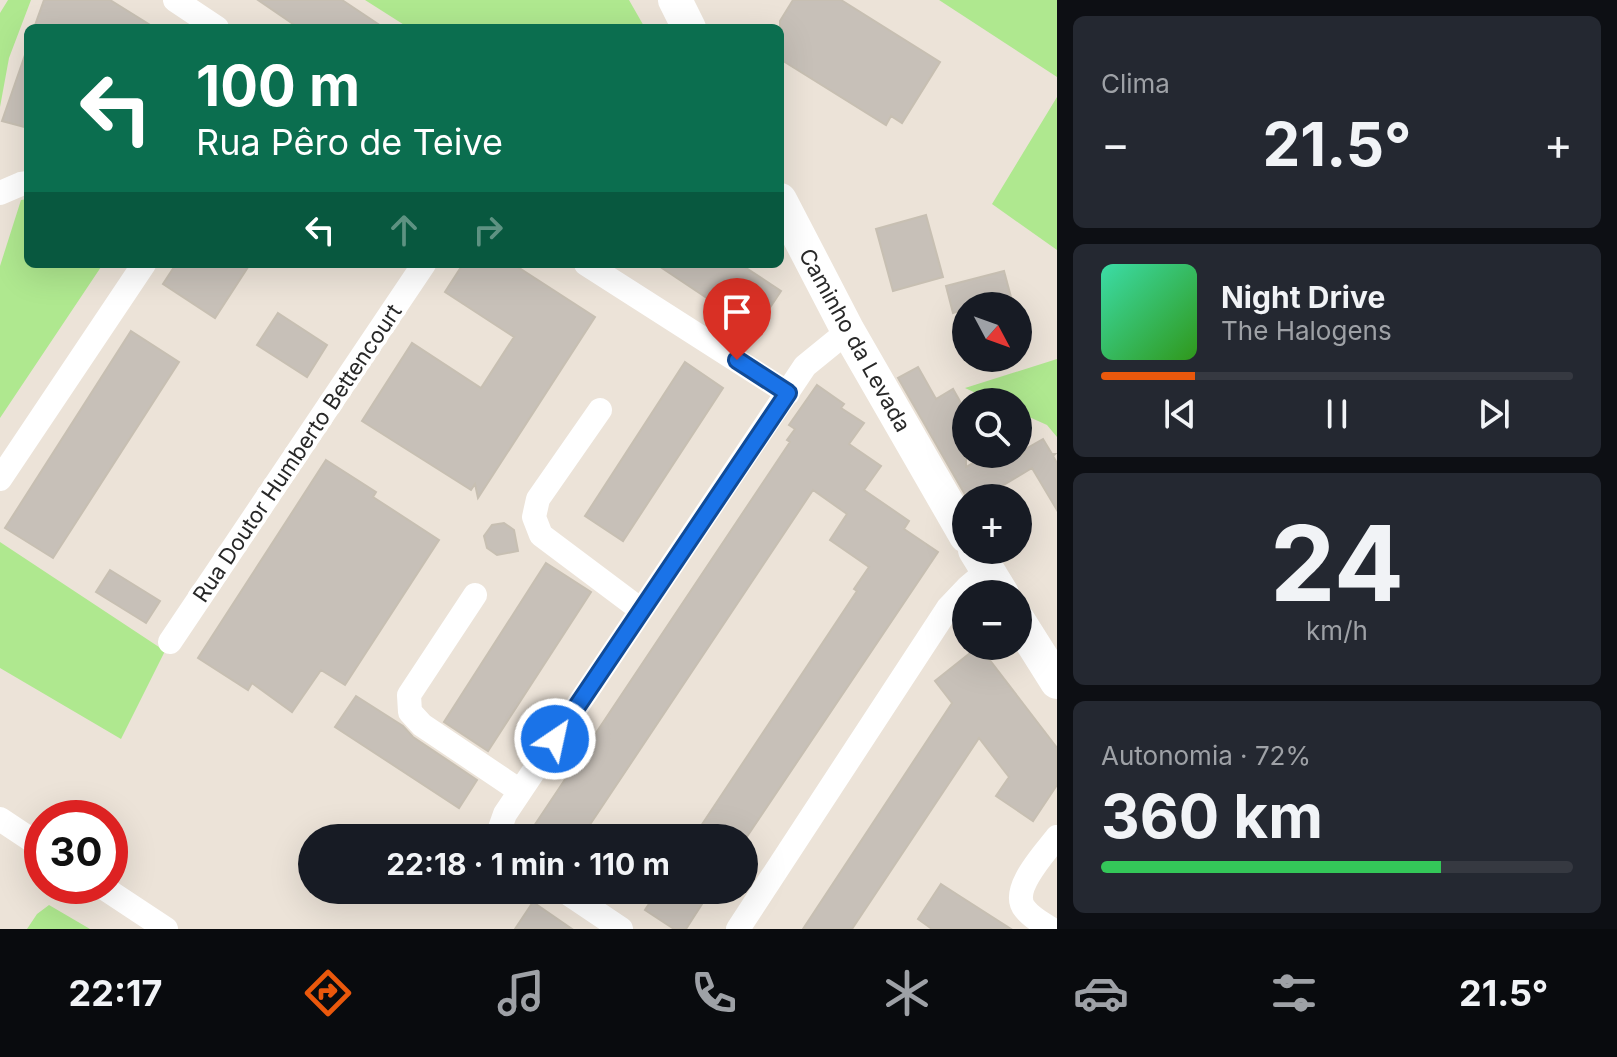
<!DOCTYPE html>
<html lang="pt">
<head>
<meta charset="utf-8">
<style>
  :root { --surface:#171b24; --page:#242831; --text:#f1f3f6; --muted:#9ea1a6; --line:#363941; --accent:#ea580c }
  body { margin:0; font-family:Inter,sans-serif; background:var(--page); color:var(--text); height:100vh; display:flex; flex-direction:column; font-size:30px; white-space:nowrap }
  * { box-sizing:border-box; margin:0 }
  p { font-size:26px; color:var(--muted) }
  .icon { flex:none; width:44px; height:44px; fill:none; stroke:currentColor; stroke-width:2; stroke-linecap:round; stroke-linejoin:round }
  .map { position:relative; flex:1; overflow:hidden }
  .sheet { display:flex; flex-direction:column; gap:16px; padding:16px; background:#0d0f14; width:560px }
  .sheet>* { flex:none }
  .banner { position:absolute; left:24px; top:24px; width:760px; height:244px; border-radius:12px; box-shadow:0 8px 32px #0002; background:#0b6e4f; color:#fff; overflow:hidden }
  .needle { width:52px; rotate:131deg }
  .fabs { position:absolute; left:952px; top:292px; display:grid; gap:16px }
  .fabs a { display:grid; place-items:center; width:80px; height:80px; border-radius:50%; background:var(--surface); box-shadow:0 8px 32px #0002; font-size:40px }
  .speed { position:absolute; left:24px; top:800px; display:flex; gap:16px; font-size:40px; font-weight:700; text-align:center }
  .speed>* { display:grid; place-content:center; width:104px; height:104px; border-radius:50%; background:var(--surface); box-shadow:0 8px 32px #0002; line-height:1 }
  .speed .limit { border:12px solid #d22; background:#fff; color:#111 }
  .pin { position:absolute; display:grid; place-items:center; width:68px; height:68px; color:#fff; margin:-82px -34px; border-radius:50% 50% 50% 0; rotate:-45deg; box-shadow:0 0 8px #0007 }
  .pin .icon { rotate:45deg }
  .me { position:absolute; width:88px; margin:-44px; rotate:34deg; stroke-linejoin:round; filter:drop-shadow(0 0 6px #0008) }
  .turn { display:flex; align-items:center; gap:28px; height:168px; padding:0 40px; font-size:36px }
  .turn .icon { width:104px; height:104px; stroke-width:2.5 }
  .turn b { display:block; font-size:56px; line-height:68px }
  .lanes { display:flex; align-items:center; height:76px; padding:0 40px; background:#0003; justify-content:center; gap:40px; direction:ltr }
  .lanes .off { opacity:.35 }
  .big { font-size:60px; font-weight:700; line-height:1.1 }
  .sheet .widget { flex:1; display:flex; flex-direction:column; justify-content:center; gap:12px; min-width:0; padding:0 28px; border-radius:12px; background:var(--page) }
  .sheet .dial { align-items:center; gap:0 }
  .dial b { font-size:104px; line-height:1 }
  .song { display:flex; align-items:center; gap:24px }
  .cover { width:96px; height:96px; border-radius:12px; background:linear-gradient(135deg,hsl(160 70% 55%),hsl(110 70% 35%)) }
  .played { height:8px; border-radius:4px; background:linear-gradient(90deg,var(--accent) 20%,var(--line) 20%) }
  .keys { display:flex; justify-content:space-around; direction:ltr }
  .heat { display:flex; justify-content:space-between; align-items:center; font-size:44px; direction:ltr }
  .charge { height:12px; border-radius:6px; background:linear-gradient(90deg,#34c759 72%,var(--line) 0) }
  .trip { position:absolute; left:298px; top:824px; width:460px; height:80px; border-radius:40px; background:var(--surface); box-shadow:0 8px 32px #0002; font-weight:700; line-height:80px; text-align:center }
  .dock { display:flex; height:128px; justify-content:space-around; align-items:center; background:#090b0e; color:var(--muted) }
  .dock .icon { width:56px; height:56px }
  .dock .on { color:var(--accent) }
  .dock b { font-size:36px; color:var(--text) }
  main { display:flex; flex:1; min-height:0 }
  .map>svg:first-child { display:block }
  .grass { fill:#afe88f }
  .building { fill:#c7c0b8; stroke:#c7bfb2; stroke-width:2 }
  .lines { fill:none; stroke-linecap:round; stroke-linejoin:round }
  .street { stroke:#fff; stroke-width:24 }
  .secondary { stroke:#fff; stroke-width:34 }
  .route-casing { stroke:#114b97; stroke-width:20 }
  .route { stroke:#1a73e8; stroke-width:14 }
  .labels { text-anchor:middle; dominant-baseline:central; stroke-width:8; stroke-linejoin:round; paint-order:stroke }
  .street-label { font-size:22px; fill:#282828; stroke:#fff }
</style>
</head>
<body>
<main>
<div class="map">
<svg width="1057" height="929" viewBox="0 0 1057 929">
  <rect width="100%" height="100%" fill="#ece3d8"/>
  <!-- grass -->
  <path class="grass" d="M 8,0 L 31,0 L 9,58 L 0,107 L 0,13 Z
    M 365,0 L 629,0 L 645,28 L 409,28 Z
    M 939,0 L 1057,0 L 1057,77 Z
    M 1057,97 L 1057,250 L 992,204 Z
    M 28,199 L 28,264 L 103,264 L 0,418 L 0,266 L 21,200 Z
    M 1057,359 L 1057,437 L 1047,425 L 1018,412 L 1018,402 L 995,402 L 965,388 Z
    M 0,542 L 165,651 L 121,739 L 0,668 Z
    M 49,905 L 90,929 L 27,929 L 37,914 Z"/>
  <!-- building -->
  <path class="building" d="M 44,0 L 110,0 L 155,28 L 34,28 Z
    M 258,0 L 342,0 L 384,28 L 299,28 Z
    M 793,0 L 841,0 L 940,62 L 902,123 L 891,116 L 886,125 L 780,59 L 780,21 Z
    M 25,55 L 28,56 L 28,128 L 2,121 Z
    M 926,215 L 943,277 L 893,291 L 876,229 Z
    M 176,264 L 250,264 L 215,318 L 163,284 Z
    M 463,264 L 513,264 L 595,317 L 478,498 L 475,484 L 471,490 L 362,421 L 412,343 L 481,388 L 514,337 L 445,292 Z
    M 656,264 L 740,264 L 781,291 L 755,330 Z
    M 1004,271 L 1011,297 L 977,306 L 966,306 L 966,309 L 953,313 L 946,286 Z
    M 278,313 L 327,345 L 307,377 L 257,345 Z
    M 131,331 L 179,362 L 53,558 L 5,528 Z
    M 685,362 L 723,388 L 623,541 L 585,516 Z
    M 918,367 L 936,399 L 953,389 L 966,412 L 966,467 L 988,454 L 1024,454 L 1022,451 L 1043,439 L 1052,454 L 1055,454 L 1053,456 L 1057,463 L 1057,510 L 1032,468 L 982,498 L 967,498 L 898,378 Z
    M 817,385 L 844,404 L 841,408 L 864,423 L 849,444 L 881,466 L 864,490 L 909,521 L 904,529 L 938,552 L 746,838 L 693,838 L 857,591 L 854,589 L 869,567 L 830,540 L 847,514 L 813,490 L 581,838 L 526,838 L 790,442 L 787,440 L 795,429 L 789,425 Z
    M 326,460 L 376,492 L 373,497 L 439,540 L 345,685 L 321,670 L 292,712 L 252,683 L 248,690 L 198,658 Z
    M 504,523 L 514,530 L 518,551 L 497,555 L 487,548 L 484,536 L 492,525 Z
    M 546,563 L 591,592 L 488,751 L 444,722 Z
    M 110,570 L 160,601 L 146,623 L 96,592 Z
    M 979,646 L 1057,748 L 1057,785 L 1033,821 L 996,796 L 1009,777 L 979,738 L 852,929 L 803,929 L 952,703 L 935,681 Z
    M 356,696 L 403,726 L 413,737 L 477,780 L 459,808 L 335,727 Z
    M 941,884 L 958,895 L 1011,929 L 932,929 L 918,919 Z
    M 658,890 L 711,890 L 686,929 L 674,929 L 645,910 Z
    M 533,902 L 572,929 L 515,929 Z"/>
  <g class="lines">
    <!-- street -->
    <path class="street" d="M 175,0 L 217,28
      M 0,193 L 21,184 L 28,183
      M 586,264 L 788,393
      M 600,410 L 538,499 L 534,517 L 541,535 L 641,610
      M 0,479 L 144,264
      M 475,595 L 409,695 L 410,712 L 422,725 L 520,791
      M 170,642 L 424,264
      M 0,819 L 42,847
      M 501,838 L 499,831 L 505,814 L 805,366 L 848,331
      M 101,886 L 166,929
      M 563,890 L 621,929
      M 738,929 L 948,608 L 967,588 L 987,571
      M 1051,929 C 1042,923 1032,918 1025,909 C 1009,890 1045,853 1057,837"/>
    <!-- secondary -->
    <path class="secondary" d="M 675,0 L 689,28
      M 780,200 L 848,331 L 966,536
      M 975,550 L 1002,594
      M 1018,620 L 1057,682"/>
  </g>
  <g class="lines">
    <defs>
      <path id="route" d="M 555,739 L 788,393 L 737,360"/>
    </defs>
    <!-- route casing -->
    <use href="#route" class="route-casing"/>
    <!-- route -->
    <use href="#route" class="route"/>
  </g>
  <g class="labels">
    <!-- street labels -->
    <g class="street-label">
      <text transform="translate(855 340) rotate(61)">Caminho da Levada</text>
      <text transform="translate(297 453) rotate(-56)">Rua Doutor Humberto Bettencourt</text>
    </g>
  </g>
</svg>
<div class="fabs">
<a><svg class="needle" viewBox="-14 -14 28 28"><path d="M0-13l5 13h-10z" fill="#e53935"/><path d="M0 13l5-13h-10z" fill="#9ea1a6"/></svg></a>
<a><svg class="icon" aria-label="search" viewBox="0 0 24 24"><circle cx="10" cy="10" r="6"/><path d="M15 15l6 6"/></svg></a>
<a>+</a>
<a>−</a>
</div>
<div class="speed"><div class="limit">30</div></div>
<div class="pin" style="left:737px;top:360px;background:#d93025"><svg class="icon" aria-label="arrive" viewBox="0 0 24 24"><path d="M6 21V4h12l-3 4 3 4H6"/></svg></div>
<svg class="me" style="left:555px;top:739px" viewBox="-20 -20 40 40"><circle r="17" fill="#1a73e8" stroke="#fff" stroke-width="3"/><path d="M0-11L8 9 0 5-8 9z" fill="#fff"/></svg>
<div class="trip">22:18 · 1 min · 110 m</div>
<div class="banner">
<div class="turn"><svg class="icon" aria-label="left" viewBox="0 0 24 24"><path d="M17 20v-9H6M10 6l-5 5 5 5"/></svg><div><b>100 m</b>Rua Pêro de Teive</div></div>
<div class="lanes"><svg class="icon" aria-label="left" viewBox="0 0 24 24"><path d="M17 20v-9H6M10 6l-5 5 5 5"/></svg><svg class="icon off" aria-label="ahead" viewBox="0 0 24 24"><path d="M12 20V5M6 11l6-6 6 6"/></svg><svg class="icon off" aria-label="right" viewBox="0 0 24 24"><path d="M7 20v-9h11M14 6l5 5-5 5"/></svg></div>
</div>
</div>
<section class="sheet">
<div class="widget"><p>Clima</p>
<div class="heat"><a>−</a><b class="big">21.5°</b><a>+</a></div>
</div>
<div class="widget">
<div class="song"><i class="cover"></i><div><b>Night Drive</b><p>The Halogens</p></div></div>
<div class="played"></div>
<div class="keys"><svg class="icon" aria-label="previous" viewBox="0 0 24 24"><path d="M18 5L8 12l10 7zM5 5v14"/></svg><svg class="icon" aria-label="pause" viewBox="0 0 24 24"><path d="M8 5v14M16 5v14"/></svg><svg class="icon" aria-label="next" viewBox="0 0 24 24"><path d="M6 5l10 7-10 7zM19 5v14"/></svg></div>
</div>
<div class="widget dial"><b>24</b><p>km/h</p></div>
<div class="widget"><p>Autonomia · 72%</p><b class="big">360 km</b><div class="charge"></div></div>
</section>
</main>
<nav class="dock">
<b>22:17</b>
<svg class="icon on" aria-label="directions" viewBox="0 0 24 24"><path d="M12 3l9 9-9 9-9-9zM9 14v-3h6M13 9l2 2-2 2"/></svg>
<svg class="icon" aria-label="music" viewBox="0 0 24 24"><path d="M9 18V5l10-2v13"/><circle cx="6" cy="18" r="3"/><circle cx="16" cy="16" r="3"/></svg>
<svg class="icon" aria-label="phone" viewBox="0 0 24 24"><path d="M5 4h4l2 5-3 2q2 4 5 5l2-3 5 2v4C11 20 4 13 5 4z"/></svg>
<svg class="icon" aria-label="climate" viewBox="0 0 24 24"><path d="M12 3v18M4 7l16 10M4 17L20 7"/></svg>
<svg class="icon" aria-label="car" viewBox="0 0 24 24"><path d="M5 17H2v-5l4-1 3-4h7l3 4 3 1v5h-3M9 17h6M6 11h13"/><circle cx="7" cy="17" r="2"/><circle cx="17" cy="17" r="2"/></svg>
<svg class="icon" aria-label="filters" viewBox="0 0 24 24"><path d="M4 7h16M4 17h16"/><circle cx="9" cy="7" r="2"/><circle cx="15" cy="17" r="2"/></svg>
<b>21.5°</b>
</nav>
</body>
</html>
